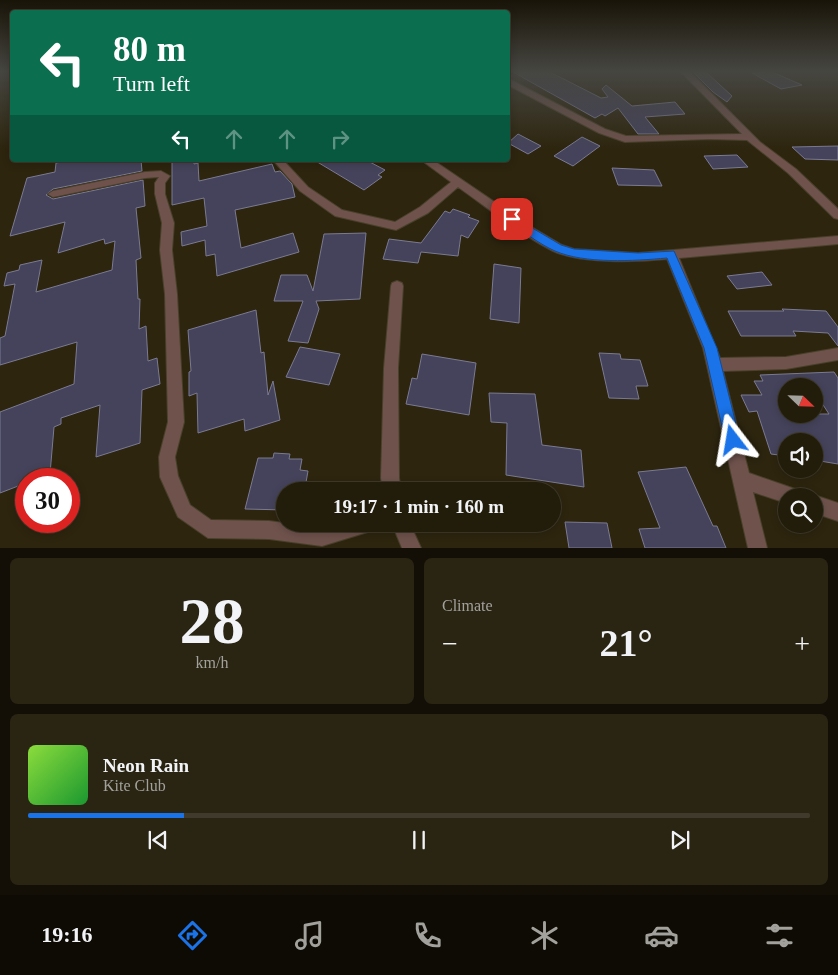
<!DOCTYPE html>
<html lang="en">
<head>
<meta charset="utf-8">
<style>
  :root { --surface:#221c0a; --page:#2a2513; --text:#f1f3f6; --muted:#a2a19c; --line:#3f3a2b; --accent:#1a73e8 }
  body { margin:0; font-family:"Times New Roman",serif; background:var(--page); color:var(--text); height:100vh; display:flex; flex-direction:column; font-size:19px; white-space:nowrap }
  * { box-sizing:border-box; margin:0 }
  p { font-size:16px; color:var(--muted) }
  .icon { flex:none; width:28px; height:28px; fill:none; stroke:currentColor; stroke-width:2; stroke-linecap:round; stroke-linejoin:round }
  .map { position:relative; height:548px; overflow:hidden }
  .side { display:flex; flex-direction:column; gap:10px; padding:10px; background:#130f06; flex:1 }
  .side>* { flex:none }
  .top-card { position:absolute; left:10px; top:10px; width:500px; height:152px; border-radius:5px; box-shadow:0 2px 8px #0003,0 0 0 1px var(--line); background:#0b6e4f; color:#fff; overflow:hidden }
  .needle { width:32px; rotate:113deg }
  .buttons { position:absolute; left:778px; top:378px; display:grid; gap:10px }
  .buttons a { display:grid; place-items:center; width:45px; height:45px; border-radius:50%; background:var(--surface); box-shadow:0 2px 8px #0003,0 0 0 1px var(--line); font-size:25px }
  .speed { position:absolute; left:15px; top:468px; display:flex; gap:10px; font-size:25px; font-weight:700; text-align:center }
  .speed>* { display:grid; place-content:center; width:65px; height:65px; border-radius:50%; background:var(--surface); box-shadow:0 2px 8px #0003,0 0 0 1px var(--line); line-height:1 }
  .speed .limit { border:8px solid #d22; background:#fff; color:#111 }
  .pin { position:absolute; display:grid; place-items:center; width:42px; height:42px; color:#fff; margin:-21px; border-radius:10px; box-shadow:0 2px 8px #0006 }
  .me { position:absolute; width:55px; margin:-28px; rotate:346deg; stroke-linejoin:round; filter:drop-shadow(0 0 4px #0008) }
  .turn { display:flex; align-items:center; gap:18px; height:105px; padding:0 20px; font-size:22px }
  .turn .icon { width:65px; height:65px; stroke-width:2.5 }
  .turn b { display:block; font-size:35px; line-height:42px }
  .lanes { display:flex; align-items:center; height:48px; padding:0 20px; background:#0003; justify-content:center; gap:25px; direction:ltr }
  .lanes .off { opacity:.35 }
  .big { font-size:38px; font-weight:700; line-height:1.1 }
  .side .card { flex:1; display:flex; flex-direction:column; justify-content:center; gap:8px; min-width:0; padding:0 18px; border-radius:8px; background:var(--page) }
  .side .dial { align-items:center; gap:0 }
  .dial b { font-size:65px; line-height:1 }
  .song { display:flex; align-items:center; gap:15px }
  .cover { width:60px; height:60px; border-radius:8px; background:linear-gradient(135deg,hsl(90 70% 55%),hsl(130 70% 35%)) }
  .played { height:5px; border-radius:2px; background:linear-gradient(90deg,var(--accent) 20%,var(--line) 20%) }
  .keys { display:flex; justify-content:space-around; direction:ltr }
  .heat { display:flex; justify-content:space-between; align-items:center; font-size:28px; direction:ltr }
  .side .tiles { flex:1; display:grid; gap:10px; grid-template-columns:1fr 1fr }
  .card:last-child { grid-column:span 2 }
  .trip { position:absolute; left:276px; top:482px; width:285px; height:50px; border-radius:25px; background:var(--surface); box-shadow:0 2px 8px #0003,0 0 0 1px var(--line); font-weight:700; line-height:50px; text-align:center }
  .tabs { display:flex; height:80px; justify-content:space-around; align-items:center; background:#0e0b04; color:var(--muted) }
  .tabs .icon { width:35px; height:35px }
  .tabs .selected { color:var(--accent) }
  .tabs b { font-size:22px; color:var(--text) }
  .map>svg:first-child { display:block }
  .building { fill:#44435b; stroke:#7a7a93; fill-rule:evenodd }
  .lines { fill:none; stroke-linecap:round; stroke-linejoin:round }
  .street-casing { stroke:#48402a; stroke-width:2 }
  .street { fill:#6f524c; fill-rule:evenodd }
  .route { fill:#1a73e8; stroke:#114b97 }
</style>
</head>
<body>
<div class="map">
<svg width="838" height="548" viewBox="0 0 838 548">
  <rect width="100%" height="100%" fill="#2d250e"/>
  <!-- building -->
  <path class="building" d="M 513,72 L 550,72 L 601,98 L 608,97 L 602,89 L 606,85 L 632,106 L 675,102 L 685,114 L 645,117 L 659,134 L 638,134 L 618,108 L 605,116 L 602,114 L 595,118 Z
    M 693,72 L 706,72 L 732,96 L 727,102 L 713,92 Z
    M 772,72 L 802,85 L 781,89 L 752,73 Z
    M 518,134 L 541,146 L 528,154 L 508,143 Z
    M 582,137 L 600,146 L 573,166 L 554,156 Z
    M 838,146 L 838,160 L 805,159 L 792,147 Z
    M 737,155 L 748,167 L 713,169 L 704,156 Z
    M 74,160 L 141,160 L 142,171 L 53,189 L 46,195 L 53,199 L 143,180 L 145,206 L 136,208 L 141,258 L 136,260 L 138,299 L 140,299 L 139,329 L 146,326 L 148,361 L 157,358 L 160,384 L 142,390 L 140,443 L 96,457 L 100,405 L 61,418 L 61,424 L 54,427 L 50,474 L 37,479 L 26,479 L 26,483 L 0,493 L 0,412 L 74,384 L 77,342 L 0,365 L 0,338 L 5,336 L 15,284 L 4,286 L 7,273 L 19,270 L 20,265 L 42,260 L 36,292 L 112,270 L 115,241 L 105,244 L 104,239 L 58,253 L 65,222 L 10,236 L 27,178 L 55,172 L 56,163 Z
    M 172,160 L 194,160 L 194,164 L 198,163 L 199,181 L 272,164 L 275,172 L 280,171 L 292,184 L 295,197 L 235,210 L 241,248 L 293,233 L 299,252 L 217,276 L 215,254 L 206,256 L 205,240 L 182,246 L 181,232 L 207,226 L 204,198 L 172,205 Z
    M 314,160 L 366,160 L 385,170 L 378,175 L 382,177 L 364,190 Z
    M 612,168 L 654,170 L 662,186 L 618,185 Z
    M 453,209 L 470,215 L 468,217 L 479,221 L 468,238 L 461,235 L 458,256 L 421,252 L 418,263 L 383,259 L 389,239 L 421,243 L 445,211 L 450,213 Z
    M 366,233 L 360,299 L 316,301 L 319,309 L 308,343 L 288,341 L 303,301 L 274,301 L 281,275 L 307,275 L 313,291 L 324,234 Z
    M 494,264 L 521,268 L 519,323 L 490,319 Z
    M 762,272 L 772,285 L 737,289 L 727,276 Z
    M 782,309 L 826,311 L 838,327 L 838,346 L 828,333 L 793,331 L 796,336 L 741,336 L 728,311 L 784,311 Z
    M 256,310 L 261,353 L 264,352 L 268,395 L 273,381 L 280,420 L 245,431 L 244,419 L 198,433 L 197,393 L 189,396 L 189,372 L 191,371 L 188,330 Z
    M 300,347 L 340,354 L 329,385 L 286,377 Z
    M 599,353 L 620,354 L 621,359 L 640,360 L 648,386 L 636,386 L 639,399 L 609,398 Z
    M 422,354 L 476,363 L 469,415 L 406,404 L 412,378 L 417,379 Z
    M 834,372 L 838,378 L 838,464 L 814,460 L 814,441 L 786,441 L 786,456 L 771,454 L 757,411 L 749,412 L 741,395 L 762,395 L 754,381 L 763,381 L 760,375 ZM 786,386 L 814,386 L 814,391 L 829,414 L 786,414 Z
    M 489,393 L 535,394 L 542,445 L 581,450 L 584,487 L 506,475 L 507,423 L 491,422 Z
    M 274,453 L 290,454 L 289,459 L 302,459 L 300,470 L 308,471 L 305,488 L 285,491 L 285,510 L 245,509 L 258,458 L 273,458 Z
    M 686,467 L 713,526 L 717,526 L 726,548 L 645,548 L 639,529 L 660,528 L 638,472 Z
    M 565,522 L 607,523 L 612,548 L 569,548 Z"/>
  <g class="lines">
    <defs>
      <path id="street" d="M 681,72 L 690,72 L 760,142 L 796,169 L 838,209 L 838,219 L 834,218 L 788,173 L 747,140 L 709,139 L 625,142 L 599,133 L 508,85 L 508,80 L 511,80 L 605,129 L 626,136 L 742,134 Z
        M 273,160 L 283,160 L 308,187 L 342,210 L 395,222 L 420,207 L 451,182 L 421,160 L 433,160 L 530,226 L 562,245 L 574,249 L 638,253 L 838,236 L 838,244 L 679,258 L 720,358 L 786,357 L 838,348 L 838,360 L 786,369 L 723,371 L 749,473 L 798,490 L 801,496 L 786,496 L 786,503 L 753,492 L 767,548 L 748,548 L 703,348 L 667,259 C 636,262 581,264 553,251 C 519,234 488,208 458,187 L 428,213 L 396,230 L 335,216 L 300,191 Z
        M 161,171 L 170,176 L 165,183 L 165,194 L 174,223 L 172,250 L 177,294 L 184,422 L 175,457 L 178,476 L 190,505 L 211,520 L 269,521 L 322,528 L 335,524 L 373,524 L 371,531 L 322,546 L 269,539 L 208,538 L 178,517 L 160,477 L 159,457 L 168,422 L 165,294 L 160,250 L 162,223 L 155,194 L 155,183 L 159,177 L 145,178 L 53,197 L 48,194 L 53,191 L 145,172 Z
        M 397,281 L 402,283 L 403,286 L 398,368 L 399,478 L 401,491 L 383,491 L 381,478 L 384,368 L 391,286 L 392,283 Z
        M 814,495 L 838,503 L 838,521 L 814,513 L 814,496 L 811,496 Z
        M 392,524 L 410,524 L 421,548 L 402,548 Z"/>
    </defs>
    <!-- street casing -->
    <use href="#street" class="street-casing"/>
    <!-- street -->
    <use href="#street" class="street"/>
  </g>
  <!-- sky -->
  <linearGradient id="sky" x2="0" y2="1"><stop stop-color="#191408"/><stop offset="0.48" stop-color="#464641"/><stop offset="1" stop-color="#464641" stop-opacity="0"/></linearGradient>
  <rect width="838" height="149" fill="url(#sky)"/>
  <!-- route -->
  <path class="route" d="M 512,216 L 561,245 L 574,249 L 638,253 L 674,251 L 717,348 L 740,440 L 738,445 L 733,447 L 727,445 L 725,440 L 704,348 L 667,258 C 634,261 585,264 555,251 C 539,244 523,231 508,222 L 508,217 Z"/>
</svg>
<div class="buttons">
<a><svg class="needle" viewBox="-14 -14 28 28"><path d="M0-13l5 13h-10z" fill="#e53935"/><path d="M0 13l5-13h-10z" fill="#a2a19c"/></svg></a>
<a><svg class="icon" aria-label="sound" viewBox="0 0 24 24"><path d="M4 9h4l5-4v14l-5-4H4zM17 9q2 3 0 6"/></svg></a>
<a><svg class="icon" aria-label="search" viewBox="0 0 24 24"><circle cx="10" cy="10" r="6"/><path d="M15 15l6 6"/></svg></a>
</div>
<div class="speed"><div class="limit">30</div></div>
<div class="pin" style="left:512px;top:219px;background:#d93025"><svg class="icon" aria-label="arrive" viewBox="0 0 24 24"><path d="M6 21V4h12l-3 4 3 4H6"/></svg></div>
<svg class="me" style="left:733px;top:440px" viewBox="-20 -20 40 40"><path d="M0-17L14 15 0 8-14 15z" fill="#1a73e8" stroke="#fff" stroke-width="4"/></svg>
<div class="trip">19:17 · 1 min · 160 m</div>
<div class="top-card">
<div class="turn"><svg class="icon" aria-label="left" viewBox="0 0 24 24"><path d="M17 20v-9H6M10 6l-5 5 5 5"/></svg><div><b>80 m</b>Turn left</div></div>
<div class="lanes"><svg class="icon" aria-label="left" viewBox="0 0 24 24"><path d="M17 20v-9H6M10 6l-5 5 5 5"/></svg><svg class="icon off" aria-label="ahead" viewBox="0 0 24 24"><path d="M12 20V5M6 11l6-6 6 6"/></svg><svg class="icon off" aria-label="ahead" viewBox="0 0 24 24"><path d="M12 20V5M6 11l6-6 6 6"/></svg><svg class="icon off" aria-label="right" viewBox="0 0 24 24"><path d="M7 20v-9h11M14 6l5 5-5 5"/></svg></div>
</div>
</div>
<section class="side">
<div class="tiles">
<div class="card dial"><b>28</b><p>km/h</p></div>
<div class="card"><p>Climate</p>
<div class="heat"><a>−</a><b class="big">21°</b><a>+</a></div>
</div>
<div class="card">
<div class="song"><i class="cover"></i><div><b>Neon Rain</b><p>Kite Club</p></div></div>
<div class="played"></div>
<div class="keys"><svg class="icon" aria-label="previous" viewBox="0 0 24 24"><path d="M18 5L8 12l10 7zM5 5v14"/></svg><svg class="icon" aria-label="pause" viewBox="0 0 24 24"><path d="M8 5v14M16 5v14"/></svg><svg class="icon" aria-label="next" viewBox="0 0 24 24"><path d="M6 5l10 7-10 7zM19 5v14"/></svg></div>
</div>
</div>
</section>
<nav class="tabs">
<b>19:16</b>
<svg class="icon selected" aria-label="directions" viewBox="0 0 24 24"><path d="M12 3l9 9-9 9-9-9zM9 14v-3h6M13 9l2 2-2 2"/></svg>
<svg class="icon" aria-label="music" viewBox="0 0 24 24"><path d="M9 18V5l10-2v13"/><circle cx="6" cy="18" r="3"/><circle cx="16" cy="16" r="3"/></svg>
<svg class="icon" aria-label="phone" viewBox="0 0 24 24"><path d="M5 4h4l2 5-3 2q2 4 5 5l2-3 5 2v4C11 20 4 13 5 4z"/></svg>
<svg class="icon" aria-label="climate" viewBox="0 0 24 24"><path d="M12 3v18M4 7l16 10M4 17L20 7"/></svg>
<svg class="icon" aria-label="car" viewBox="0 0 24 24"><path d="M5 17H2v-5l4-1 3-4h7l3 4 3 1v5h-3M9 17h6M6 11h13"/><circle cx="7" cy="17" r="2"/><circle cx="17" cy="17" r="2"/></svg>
<svg class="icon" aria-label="filters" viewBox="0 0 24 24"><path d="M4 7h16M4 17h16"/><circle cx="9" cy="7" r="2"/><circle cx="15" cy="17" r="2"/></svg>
</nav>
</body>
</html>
